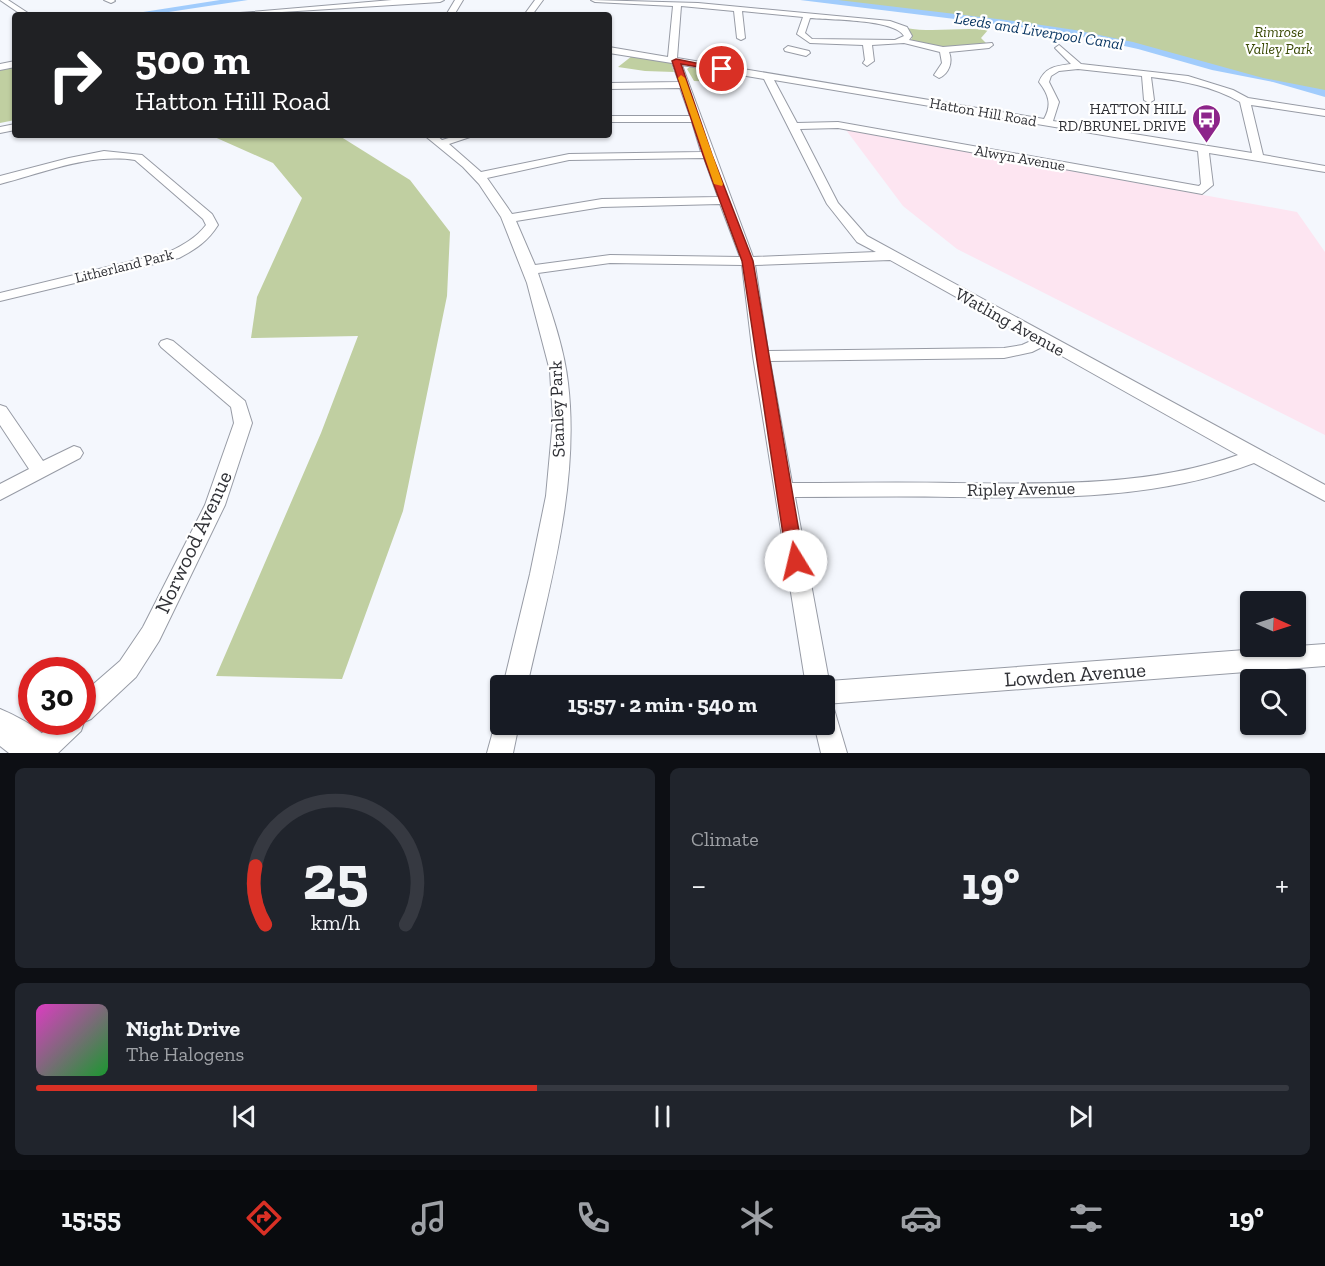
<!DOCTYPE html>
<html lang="en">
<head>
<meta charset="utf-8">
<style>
  :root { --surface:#171b24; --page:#20242c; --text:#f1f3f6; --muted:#9ea1a6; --line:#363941; --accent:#d93025 }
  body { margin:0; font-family:"Zilla Slab",serif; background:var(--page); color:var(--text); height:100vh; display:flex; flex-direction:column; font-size:22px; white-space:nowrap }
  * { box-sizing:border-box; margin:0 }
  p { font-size:20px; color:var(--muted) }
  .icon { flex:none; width:33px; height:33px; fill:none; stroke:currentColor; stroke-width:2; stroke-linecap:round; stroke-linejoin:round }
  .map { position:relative; height:753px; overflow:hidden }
  .sheet { display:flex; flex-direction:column; gap:15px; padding:15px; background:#0d0f14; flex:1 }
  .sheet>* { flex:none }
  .top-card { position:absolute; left:12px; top:12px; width:600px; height:126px; border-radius:6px; box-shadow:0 2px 4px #0004; background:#202124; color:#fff; overflow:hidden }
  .needle { width:39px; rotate:93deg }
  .tools { position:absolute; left:1240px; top:591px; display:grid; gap:12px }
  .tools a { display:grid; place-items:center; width:66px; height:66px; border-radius:6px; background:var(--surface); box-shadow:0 2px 4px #0004; font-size:30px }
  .speed { position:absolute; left:18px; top:657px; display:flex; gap:12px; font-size:30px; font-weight:700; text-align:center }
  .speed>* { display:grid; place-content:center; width:78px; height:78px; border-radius:50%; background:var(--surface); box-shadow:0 2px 4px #0004; line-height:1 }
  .speed .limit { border:9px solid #d22; background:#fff; color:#111 }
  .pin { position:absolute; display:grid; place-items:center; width:51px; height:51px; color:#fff; margin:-26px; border:3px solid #fff; border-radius:50%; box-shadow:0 2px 6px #0007 }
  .me { position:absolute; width:66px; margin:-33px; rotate:351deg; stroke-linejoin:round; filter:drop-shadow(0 0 4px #0008) }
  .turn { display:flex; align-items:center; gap:21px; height:126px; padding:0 24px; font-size:27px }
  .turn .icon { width:78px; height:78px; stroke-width:2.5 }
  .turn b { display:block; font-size:42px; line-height:51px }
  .big { font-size:45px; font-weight:700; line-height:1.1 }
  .sheet .tile { flex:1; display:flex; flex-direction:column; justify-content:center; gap:9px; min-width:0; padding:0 21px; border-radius:9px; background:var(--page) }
  .sheet .dial { align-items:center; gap:0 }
  .dial svg { height:156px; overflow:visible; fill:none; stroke:var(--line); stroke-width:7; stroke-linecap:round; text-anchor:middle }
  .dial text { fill:var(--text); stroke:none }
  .song { display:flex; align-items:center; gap:18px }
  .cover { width:72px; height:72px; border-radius:9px; background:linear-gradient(135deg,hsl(310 70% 55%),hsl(130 70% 35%)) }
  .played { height:6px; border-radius:3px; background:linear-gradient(90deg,var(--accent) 40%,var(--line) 40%) }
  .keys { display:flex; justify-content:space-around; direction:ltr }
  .heat { display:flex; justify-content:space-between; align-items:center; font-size:33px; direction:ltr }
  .sheet .tiles { flex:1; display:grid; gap:15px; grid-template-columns:1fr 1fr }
  .tile:last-child { grid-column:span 2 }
  .trip { position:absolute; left:490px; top:675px; width:345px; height:60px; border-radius:6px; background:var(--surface); box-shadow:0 2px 4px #0004; font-weight:700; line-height:60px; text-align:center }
  .dock { display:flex; height:96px; justify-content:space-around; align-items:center; background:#090b0e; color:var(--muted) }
  .dock .icon { width:42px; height:42px }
  .dock .active { color:var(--accent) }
  .dock b { font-size:27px; color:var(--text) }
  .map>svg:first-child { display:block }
  .education { fill:#fde5f1 }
  .green { fill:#c0cfa1 }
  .water { fill:#a1ccfc }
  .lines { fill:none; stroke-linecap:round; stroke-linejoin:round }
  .minor-casing { stroke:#979ba5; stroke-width:2 }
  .secondary-casing { stroke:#979ba5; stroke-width:2 }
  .minor { fill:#fff; fill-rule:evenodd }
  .secondary { fill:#fff; fill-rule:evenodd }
  .route { fill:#d93025; stroke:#8d1f18; stroke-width:1.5 }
  .slow { fill:#f59e0b }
  .labels { text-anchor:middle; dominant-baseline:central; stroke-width:4.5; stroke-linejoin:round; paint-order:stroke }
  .far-park-label { font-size:15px; font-style:italic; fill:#394904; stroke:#fff }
  .far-poi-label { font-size:15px; fill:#303136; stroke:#fff; text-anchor:end }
  .far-street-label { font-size:15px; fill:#303136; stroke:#fff }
  .far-water-label { font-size:16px; font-style:italic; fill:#0d3965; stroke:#fff }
  .street-label { font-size:18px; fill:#303136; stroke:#fff }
  .near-street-label { font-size:21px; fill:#303136; stroke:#fff }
</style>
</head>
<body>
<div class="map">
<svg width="1325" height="753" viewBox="0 0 1325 753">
  <rect width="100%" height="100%" fill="#f4f7fd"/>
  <!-- education -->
  <path class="education" d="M 846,130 L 1297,212 L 1325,252 L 1325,435 L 957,249 L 903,206 Z"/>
  <!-- green -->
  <path class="green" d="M 818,0 L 1325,0 L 1325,94 L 1063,30 Z
    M 906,28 C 934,33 960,27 988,30 L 981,38 L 987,44 L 945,49 L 910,41 L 912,38 Z
    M 632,56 L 671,63 L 674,72 L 645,71 L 618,67 Z
    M 15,66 L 15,120 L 0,123 L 0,69 Z
    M 691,66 L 713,70 L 713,76 L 723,80 L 720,82 L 694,81 L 687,69 Z
    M 210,135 L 338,135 L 410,180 L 450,232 L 447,296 L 403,511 L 342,679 L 216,676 L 321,433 L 358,336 L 251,338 L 257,297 L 302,198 L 273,163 Z"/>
  <!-- water -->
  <path class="water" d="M 220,0 L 248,0 L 149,15 L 124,15 Z
    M 800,0 L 838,0 L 1014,21 L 1075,30 L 1133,42 L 1263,78 L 1325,90 L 1325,97 L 1273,82 L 1212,70 L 1138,49 L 1060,32 Z"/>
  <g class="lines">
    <defs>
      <path id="minor" d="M 0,0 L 8,0 L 31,15 L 22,15 Z
        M 104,0 L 114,0 L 115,1 L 111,3 Z
        M 392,0 L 444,0 L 440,2 L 236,15 L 240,13 Z
        M 455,0 L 463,0 L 454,15 L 446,15 Z
        M 535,0 L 543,0 L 532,15 L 524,15 Z
        M 591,0 L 698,3 L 890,21 L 907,27 L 912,36 L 909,40 L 943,47 L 992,43 L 993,45 L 989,48 L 949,52 C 953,62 949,74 939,78 L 934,75 L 942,63 L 940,52 L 904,43 L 872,45 L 874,61 L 867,66 L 863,63 L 865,60 L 863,45 L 810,43 L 797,34 L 803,17 L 742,11 L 745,38 L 741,40 L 737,38 L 734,11 L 681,6 L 677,58 L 1044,119 C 1052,105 1049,95 1039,82 C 1045,67 1056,66 1071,64 L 1055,48 L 1059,45 L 1081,64 L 1188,76 L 1233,90 L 1248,98 L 1325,110 L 1325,116 L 1251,105 L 1263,155 L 1325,166 L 1325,172 L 1209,153 L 1213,185 L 1202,194 L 838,128 L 800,129 L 838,203 L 867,236 L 1325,485 L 1325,501 L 1254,463 C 1156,500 1053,498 951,497 C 899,496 847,497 795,497 L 829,681 L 1325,644 L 1325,666 L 825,704 L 825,686 L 806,686 L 753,356 L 742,265 L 610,263 L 538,273 C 550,309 564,346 568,383 C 580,484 549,588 527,686 L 503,686 L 530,574 L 546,496 L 553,420 L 550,371 L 527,283 L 501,217 L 479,184 L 463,167 L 424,135 L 436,135 L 442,140 L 459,135 L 476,135 L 449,144 L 481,172 L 569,154 L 701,152 L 692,122 L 609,122 L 609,116 L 690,116 L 680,88 L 609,89 L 609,83 L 679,82 L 672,63 L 609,53 L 609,47 L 668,57 L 673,6 L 595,2 ZM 810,18 C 830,20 895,19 904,36 L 895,40 L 812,39 L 805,33 ZM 682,65 L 764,79 L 827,204 L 857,242 L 876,252 L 753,257 ZM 1078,69 L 1142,76 L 1144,100 L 1149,103 L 1154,100 L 1151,77 C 1182,81 1213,86 1240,102 L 1252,153 L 1053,121 L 1059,102 L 1049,82 L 1051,76 L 1059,71 ZM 774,80 L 1198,151 L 1201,184 L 1199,186 L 838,122 L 797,123 ZM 704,158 L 718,197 L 602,199 L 512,214 L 487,178 L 569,160 ZM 720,204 L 740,257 L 610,255 L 535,265 L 516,221 L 602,207 ZM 890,260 L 1033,340 L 1022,345 L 1004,348 L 768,351 L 755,265 ZM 1044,346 L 1238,455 C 1148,487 1048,484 953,483 C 899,482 846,483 792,483 L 770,361 L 1004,358 L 1032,352 Z
        M 788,46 L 809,51 L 810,53 L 806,56 L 785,51 L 784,49 Z
        M 15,61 L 15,67 L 0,70 L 0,64 Z
        M 15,124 L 15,130 L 0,133 L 0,127 Z
        M 104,151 L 142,155 L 212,214 L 218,225 C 208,241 196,249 179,258 L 0,301 L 0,293 L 169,252 C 183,245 196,238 206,225 L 203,219 L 135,160 C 88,153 44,173 0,184 L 0,176 L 69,158 Z
        M 167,339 L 173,341 L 245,401 L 252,423 L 225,505 L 159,641 L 136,677 L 91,719 L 84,722 L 81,731 L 58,753 L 26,753 L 30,744 L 54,722 L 82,722 L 82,694 L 120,661 L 143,627 L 205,505 L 234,423 L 231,407 L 161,347 L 159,344 L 161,341 Z
        M 0,405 L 6,407 L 43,461 L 74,446 L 80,448 L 83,453 L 80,458 L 0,500 L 0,484 L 29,469 L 0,425 Z
        M 825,705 L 834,709 L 847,753 L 821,753 L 814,724 L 825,724 Z
        M 501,714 L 501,724 L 519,724 L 513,753 L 487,753 L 495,724 Z"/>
      <path id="secondary" d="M 0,709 C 21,718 48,732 57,753 L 9,753 L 0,746 Z"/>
    </defs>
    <!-- minor casing -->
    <use href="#minor" class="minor-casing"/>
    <!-- secondary casing -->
    <use href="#secondary" class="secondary-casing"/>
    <!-- minor -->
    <use href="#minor" class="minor"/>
    <!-- secondary -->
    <use href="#secondary" class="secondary"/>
  </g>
  <!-- route -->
  <path class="route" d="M 676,59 L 726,69 L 722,71 L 681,64 L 712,155 L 753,261 L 804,561 L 802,566 L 796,568 L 789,566 L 787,561 L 742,261 L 703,155 L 672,61 Z"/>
  <!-- slow -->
  <path class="slow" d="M 681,75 L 685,78 L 723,184 L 722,186 L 714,184 L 678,78 Z"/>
  <!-- icons -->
  <defs>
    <symbol id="bus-pin" viewBox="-11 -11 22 30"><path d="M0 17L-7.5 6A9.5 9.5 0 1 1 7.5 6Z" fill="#8d258a" stroke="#fff"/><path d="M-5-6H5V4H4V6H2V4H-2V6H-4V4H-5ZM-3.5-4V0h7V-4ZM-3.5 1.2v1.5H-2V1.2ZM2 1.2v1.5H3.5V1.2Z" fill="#fff"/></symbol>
  </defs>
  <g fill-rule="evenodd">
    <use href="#bus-pin" x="1190" y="102" width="33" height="45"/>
  </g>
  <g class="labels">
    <!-- far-park labels -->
    <g class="far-park-label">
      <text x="1279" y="32">Rimrose<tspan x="1279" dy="17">Valley Park</tspan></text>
    </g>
    <!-- far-poi labels -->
    <g class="far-poi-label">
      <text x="1186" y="109">HATTON HILL<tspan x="1186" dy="17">RD/BRUNEL DRIVE</tspan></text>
    </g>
    <!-- far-street labels -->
    <g class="far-street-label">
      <text transform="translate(983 112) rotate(10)">Hatton Hill Road</text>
      <text transform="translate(1020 158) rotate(10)">Alwyn Avenue</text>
      <text transform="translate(124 266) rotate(-14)">Litherland Park</text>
    </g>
    <!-- far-water labels -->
    <g class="far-water-label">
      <text transform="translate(1039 31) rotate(9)">Leeds and Liverpool Canal</text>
    </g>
    <!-- street labels -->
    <g class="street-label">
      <text transform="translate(1010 322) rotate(29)">Watling Avenue</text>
      <text transform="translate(557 409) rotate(-92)">Stanley Park</text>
      <text transform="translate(1021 489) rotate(-1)">Ripley Avenue</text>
    </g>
    <!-- near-street labels -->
    <g class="near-street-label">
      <text transform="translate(193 542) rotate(-65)">Norwood Avenue</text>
      <text transform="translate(1075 674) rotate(-4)">Lowden Avenue</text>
    </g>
  </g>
</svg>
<div class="tools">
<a><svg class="needle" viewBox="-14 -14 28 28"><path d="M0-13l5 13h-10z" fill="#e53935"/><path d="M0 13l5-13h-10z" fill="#9ea1a6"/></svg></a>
<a><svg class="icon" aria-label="search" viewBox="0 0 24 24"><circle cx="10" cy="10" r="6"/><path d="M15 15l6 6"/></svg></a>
</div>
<div class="speed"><div class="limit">30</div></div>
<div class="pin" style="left:722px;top:69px;background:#d93025"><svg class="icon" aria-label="arrive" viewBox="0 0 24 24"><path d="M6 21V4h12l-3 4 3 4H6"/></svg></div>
<svg class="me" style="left:796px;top:561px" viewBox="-20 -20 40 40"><circle r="19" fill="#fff"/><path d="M0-13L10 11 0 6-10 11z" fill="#d93025"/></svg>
<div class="trip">15:57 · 2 min · 540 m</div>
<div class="top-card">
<div class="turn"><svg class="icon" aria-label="right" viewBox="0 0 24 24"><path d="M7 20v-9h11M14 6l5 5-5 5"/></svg><div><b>500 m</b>Hatton Hill Road</div></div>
</div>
</div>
<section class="sheet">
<div class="tiles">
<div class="tile dial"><svg viewBox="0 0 100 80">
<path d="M14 69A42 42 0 1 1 86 69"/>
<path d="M14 69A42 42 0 0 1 9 39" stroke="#d93025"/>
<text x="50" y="56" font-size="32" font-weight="700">25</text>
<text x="50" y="72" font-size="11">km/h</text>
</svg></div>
<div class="tile"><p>Climate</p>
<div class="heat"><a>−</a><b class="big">19°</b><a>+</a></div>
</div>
<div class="tile">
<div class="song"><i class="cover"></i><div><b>Night Drive</b><p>The Halogens</p></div></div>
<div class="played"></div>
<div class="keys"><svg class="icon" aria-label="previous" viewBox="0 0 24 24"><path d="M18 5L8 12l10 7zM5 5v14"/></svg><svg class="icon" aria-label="pause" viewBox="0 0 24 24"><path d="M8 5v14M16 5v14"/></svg><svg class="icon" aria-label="next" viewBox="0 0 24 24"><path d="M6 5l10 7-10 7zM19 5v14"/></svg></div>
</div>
</div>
</section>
<nav class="dock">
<b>15:55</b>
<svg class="icon active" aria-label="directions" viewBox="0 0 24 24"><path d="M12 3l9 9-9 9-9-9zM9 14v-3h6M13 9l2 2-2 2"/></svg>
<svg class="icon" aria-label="music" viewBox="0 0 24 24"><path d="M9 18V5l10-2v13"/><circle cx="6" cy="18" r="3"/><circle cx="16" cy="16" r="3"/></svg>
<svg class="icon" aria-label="phone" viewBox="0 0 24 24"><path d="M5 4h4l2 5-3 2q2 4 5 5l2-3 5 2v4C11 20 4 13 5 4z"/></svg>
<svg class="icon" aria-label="climate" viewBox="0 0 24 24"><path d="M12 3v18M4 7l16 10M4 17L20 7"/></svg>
<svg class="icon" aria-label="car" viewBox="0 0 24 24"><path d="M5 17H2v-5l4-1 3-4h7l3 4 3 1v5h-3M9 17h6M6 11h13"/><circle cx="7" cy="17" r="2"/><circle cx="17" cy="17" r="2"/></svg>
<svg class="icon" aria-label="filters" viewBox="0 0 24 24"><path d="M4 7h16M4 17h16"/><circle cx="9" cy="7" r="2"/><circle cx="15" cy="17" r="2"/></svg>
<b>19°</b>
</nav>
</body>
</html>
